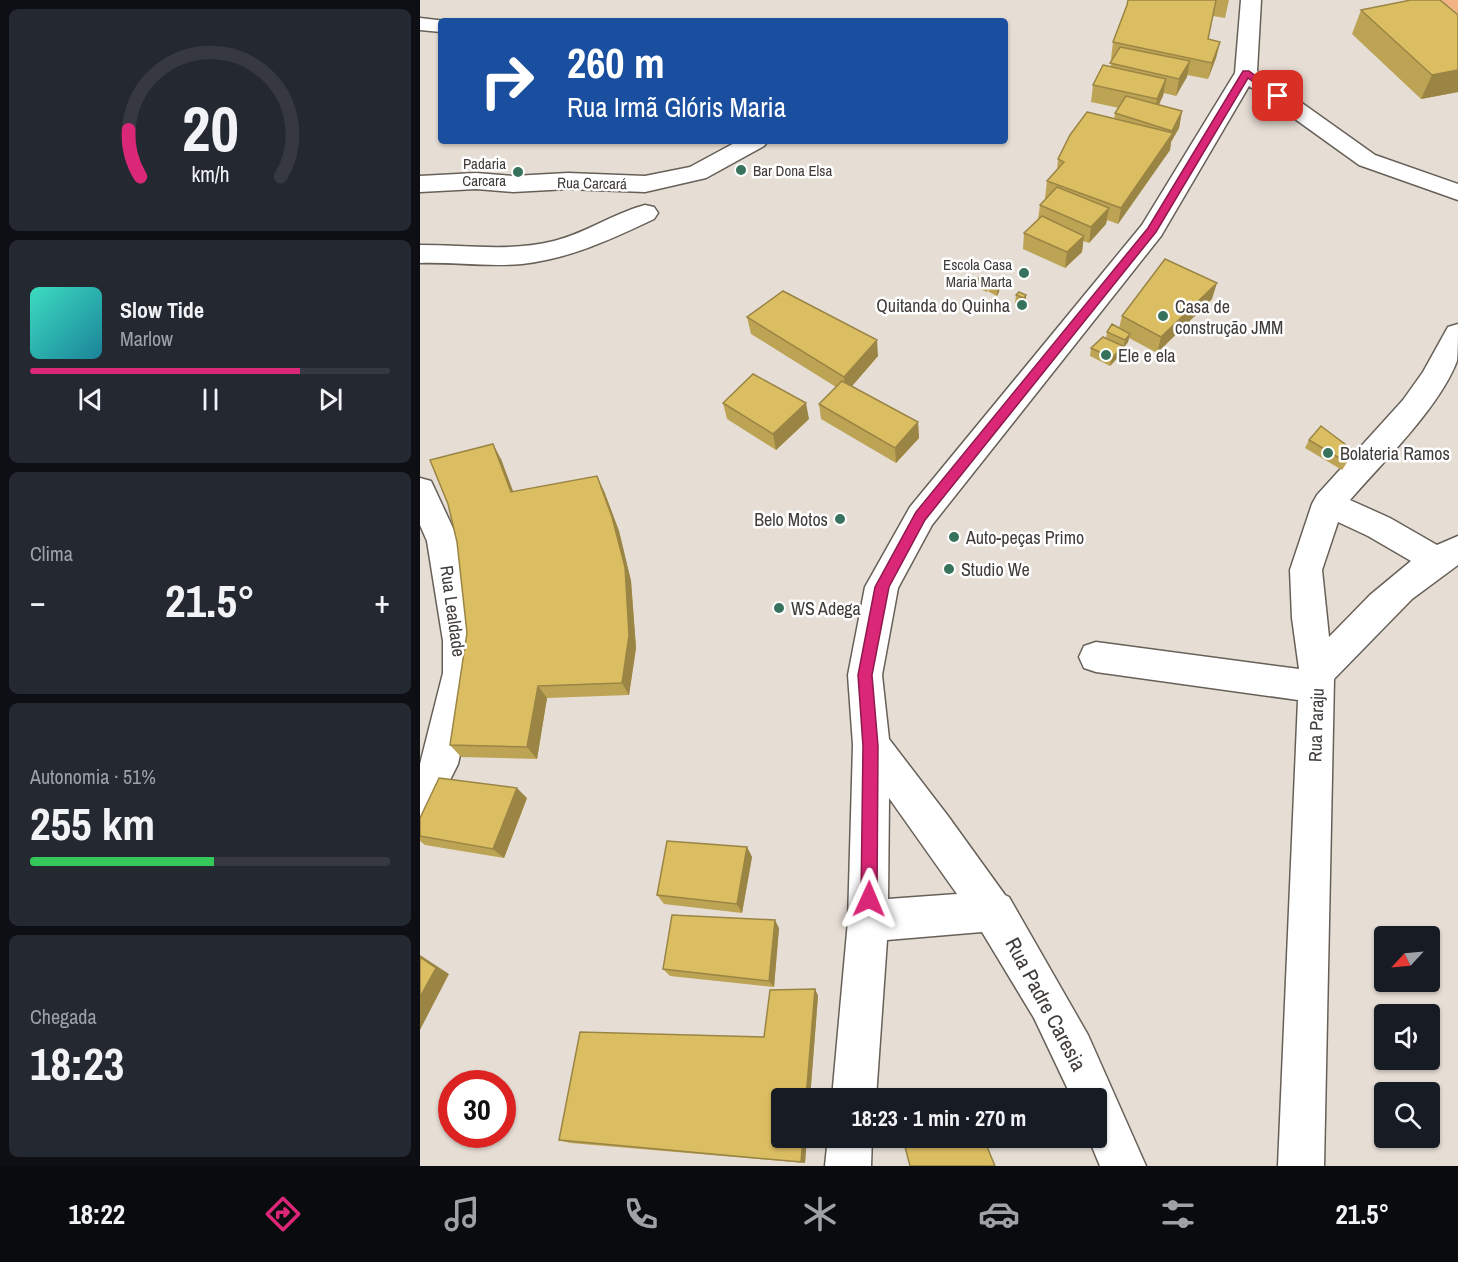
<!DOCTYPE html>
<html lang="pt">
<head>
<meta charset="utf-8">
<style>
  :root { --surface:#171b24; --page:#242831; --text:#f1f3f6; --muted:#9ea1a6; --line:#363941; --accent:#db2777 }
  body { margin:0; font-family:"Archivo Narrow",sans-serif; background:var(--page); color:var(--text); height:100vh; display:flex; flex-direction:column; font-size:22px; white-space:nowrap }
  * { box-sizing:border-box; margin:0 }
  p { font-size:20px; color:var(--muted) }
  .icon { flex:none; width:33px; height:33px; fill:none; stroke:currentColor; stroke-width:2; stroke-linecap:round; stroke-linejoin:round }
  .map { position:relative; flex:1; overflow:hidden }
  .sheet { display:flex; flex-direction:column; gap:9px; padding:9px; background:#0d0f14; width:420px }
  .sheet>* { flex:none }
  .banner { position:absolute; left:18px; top:18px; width:570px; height:126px; border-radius:6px; box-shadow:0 2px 4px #0004; background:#1a4fa0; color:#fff; overflow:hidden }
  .needle { width:39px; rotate:244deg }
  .buttons { position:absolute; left:954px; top:926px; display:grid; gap:12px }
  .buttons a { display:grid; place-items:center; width:66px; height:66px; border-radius:6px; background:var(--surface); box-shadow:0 2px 4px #0004; font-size:30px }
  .speed { position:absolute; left:18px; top:1070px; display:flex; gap:12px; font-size:30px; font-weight:700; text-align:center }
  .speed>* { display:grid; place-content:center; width:78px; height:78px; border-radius:50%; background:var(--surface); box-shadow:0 2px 4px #0004; line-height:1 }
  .speed .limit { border:9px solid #d22; background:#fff; color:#111 }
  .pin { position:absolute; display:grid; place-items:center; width:51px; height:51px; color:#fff; margin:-26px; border-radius:12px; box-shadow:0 3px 9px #0006 }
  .me { position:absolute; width:66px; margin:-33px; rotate:1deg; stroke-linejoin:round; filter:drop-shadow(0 0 4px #0008) }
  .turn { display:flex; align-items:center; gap:21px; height:126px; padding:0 30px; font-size:27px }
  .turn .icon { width:78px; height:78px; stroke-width:2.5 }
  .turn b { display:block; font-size:42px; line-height:51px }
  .big { font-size:45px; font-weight:800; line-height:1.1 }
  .sheet .card { flex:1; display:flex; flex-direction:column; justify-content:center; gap:9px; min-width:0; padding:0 21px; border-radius:9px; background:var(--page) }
  .sheet .dial { align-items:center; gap:0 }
  .dial svg { height:156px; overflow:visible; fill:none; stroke:var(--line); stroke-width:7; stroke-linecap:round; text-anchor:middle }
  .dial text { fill:var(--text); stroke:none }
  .song { display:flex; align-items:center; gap:18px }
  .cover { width:72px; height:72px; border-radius:9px; background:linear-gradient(135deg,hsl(170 70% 55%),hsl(190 70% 35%)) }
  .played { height:6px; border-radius:3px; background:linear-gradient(90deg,var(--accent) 75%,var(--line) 75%) }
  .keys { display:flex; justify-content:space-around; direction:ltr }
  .heat { display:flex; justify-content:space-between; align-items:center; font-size:33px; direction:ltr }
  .charge { height:9px; border-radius:4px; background:linear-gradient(90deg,#34c759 51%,var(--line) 0) }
  .trip { position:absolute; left:351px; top:1088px; width:336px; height:60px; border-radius:6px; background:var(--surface); box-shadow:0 2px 4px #0004; font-weight:800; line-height:60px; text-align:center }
  .menu { display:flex; height:96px; justify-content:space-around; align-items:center; background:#090b0e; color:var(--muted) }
  .menu .icon { width:42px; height:42px }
  .menu .current { color:var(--accent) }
  .menu b { font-size:27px; color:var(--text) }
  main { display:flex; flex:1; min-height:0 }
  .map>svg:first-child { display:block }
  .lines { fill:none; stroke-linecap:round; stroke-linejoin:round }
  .minor-casing { stroke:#676058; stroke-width:3 }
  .major-casing { stroke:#ae6a36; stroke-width:3 }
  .minor { fill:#fff; fill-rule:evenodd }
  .major { fill:#f2b485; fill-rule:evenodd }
  .wall { fill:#bda354 }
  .shaded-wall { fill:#9a8545 }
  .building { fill:#dcbe62; stroke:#9a8545; stroke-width:1.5 }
  .route { fill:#db2777; stroke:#8e194d; stroke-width:1.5 }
  .poi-dot { fill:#37725d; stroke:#fff; stroke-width:2 }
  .labels { text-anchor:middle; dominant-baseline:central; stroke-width:5; stroke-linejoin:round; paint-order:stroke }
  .far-poi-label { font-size:15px; fill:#3f3c39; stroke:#fff; text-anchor:end }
  .far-street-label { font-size:15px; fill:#3f3c39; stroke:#fff }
  .poi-label { font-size:18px; fill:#3f3c39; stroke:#fff; text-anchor:start }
  .street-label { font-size:18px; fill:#3f3c39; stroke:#fff }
  .near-street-label { font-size:21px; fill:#3f3c39; stroke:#fff }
</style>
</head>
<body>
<main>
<section class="sheet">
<div class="card dial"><svg viewBox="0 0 100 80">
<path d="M14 69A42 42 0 1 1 86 69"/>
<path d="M14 69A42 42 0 0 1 8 45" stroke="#db2777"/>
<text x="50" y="56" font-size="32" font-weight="700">20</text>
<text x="50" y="72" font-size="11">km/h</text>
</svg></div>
<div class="card">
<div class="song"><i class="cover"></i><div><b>Slow Tide</b><p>Marlow</p></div></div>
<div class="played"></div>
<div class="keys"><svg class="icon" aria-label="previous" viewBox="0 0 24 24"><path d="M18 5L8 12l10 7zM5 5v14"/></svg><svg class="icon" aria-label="pause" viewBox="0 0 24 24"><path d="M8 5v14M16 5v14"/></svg><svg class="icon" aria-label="next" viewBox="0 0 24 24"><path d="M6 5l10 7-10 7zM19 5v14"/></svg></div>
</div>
<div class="card"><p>Clima</p>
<div class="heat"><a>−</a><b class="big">21.5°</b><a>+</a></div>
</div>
<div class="card"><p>Autonomia · 51%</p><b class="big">255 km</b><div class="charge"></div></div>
<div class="card"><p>Chegada</p><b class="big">18:23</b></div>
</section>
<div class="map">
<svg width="1038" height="1166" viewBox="0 0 1038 1166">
  <rect width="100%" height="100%" fill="#e6ded5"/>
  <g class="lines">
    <defs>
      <path id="minor" d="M 821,0 L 841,0 L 837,71 L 955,155 L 1038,184 L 1038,200 L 939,165 L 829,86 L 741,236 L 512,525 L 478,588 L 462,675 L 469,739 L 528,816 L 585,895 L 589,897 L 668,1035 L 726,1166 L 680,1166 L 668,1137 L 676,1137 L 676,1098 L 652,1098 L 614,1018 L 562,932 L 467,940 L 456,1098 L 412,1098 L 428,921 L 433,745 L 428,675 L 445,587 L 490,507 L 722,225 L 815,73 ZM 469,798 L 537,894 L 468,899 Z
        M 0,18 L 26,21 L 21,21 L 21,32 L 0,30 Z
        M 318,141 L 348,141 L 344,146 L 286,178 L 225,192 L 148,189 L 93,192 L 56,189 L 0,192 L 0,176 L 56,173 L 93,176 L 148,173 L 225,176 L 270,167 Z
        M 225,205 L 234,207 L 238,213 L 234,219 C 192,239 149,259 102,264 C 68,267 34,262 0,263 L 0,245 C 45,245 90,252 134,241 C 166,233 194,213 225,205 Z
        M 1038,324 C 1038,335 1038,351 1037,361 C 1019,408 963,462 930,500 L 970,518 L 1017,545 L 1038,536 L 1038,565 L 992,599 L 914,679 L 904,1166 L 858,1166 L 878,700 L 676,672 L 664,668 L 659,657 L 664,646 L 676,642 L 879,669 L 872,618 L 870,570 L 892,504 L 897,495 L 983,400 L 1003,372 L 1028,327 ZM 918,522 L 948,536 L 991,561 L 950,595 L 909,637 L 902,570 Z
        M 0,478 L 11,481 L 39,541 L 57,641 L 57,673 L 38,764 L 13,814 L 0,819 L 0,764 L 23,673 L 23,641 L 7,541 L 0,525 Z
        M 408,1137 L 452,1137 L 451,1166 L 405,1166 Z"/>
      <path id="major" d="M 1017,0 L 1038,0 L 1038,15 L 1031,13 Z"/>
    </defs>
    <!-- minor casing -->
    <use href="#minor" class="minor-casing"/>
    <!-- major casing -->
    <use href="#major" class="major-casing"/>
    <!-- minor -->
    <use href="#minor" class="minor"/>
    <!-- major -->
    <use href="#major" class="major"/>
  </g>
  <!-- wall -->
  <path class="wall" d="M 708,0 L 809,0 L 805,18 L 793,16 L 788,39 L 800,42 L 796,58 L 788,79 L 767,75 L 756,96 L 744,93 L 739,105 L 762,111 L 759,128 L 751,142 L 750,150 L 698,224 L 687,220 L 686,224 L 669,243 L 663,241 L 662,252 L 645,268 L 603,249 L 604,233 L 618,219 L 620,205 L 627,198 L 625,198 L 627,181 L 637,170 L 638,159 L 694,119 L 695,113 L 699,108 L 671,102 L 673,85 L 690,67 L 693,59 L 691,59 L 693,42 L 707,5 Z
    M 941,10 L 1038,15 L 1038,92 L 1001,99 L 932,34 Z
    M 558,280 L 580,284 L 579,292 L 577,296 L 569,292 L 569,290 L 567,292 L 558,288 Z
    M 596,295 L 606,295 L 606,303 L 603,307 L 595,303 Z
    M 792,299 L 737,353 L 709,338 L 708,342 L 703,348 L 701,354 L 690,366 L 670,356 L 671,348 L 686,338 L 687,332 L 699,328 L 702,316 Z
    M 327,317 L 458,356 L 432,386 L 498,422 L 499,438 L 476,463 L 401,419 L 399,404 L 416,387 L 331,334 Z
    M 303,403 L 389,419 L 356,450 L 307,419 Z
    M 889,440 L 930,458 L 922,470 L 885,448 Z
    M 81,459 L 93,492 L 184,491 L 199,531 L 211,581 L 216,648 L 209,695 L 127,698 L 117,759 L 41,757 L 30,745 L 47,633 L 37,542 Z
    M 107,798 L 84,858 L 5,845 L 0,841 L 0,818 Z
    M 327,847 L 332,857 L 322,913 L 244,904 L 237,895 Z
    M 359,928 L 354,987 L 250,976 L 243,969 Z
    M 395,989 L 398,996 L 390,1098 L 362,1098 L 362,1137 L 387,1137 L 385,1163 L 150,1143 L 139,1140 L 344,1037 Z"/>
  <!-- shaded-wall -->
  <path class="shaded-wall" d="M 800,42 L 796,58 L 788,79 L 792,63 Z
    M 770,61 L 767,77 L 756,96 L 759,79 Z
    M 1038,70 L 1038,92 L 1001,99 L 1012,75 Z
    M 746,79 L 743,96 L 733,116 L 737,99 Z
    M 762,111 L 759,128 L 751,142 L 750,150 L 698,224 L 701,208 L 750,137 L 752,131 Z
    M 689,208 L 686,224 L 669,243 L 671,227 Z
    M 664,236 L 662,252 L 645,268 L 647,252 Z
    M 797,283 L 792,299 L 737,353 L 741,337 Z
    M 580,284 L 579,292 L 577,296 L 577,287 Z
    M 606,295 L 606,303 L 603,307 L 604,298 Z
    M 710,334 L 708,342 L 703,349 L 705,340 Z
    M 457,340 L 458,356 L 426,393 L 424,377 Z
    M 703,346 L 701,354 L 690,366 L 692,358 Z
    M 386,403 L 389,419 L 356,450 L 353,434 Z
    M 498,422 L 499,438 L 476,463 L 475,448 Z
    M 73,444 L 81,459 L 99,507 L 91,492 Z
    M 177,476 L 184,491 L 199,531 L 211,581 L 216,648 L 209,695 L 202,683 Z
    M 118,686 L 127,698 L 117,759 L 107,747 Z
    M 97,788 L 107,798 L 84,858 L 73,849 Z
    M 327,847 L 332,857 L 322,913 L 317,904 Z
    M 355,920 L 359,928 L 354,987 L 349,981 Z
    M 0,955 L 29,974 L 0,1030 Z
    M 395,989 L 398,996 L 390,1098 L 386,1098 Z
    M 383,1137 L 387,1137 L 385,1163 L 381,1162 Z"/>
  <!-- building -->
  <path class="building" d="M 708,0 L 796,0 L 788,39 L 800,42 L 792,63 L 693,42 L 707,5 Z
    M 991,0 L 1020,0 L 1038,15 L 1038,70 L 1012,75 L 941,10 Z
    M 700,47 L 770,61 L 759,79 L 690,63 Z
    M 683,65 L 746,79 L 737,99 L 673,85 Z
    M 706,96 L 762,111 L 752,131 L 695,113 Z
    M 667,112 L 753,133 L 701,208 L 627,181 L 644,162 L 638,159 L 650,135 Z
    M 637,187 L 689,208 L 671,227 L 620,205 Z
    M 622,216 L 664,236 L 647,252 L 604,233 Z
    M 745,259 L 797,283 L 741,337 L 702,316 Z
    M 560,276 L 570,280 L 568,283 L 558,280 Z
    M 571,281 L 580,284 L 577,287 L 569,284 Z
    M 363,291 L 457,340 L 424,377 L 327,317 Z
    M 599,292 L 606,295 L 604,298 L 596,295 Z
    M 692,324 L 710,334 L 705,340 L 687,332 Z
    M 683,337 L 703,346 L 692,358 L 671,348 Z
    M 333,374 L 386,403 L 353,434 L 303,403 Z
    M 422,381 L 498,422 L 475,448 L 399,404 Z
    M 901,426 L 934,451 L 926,462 L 889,440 Z
    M 73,444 L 91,492 L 177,476 L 192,517 L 205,567 L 209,635 L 202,683 L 118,686 L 107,747 L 30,745 L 47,633 L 37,542 L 28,504 L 10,460 Z
    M 19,778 L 97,788 L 73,849 L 0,836 L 0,818 Z
    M 247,841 L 327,847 L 317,904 L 237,895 Z
    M 252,915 L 355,920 L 349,981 L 243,969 Z
    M 0,957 L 16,968 L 0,997 Z
    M 395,989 L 386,1098 L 362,1098 L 362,1137 L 383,1137 L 381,1162 L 139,1140 L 160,1032 L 344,1037 L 350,990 Z
    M 507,1137 L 563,1137 L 575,1166 L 490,1166 L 484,1143 Z"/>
  <!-- route -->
  <path class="route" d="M 823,71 L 829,71 L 863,96 L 855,98 L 828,78 L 736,232 L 505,520 L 469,587 L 452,675 L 458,746 L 457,899 L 455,905 L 449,907 L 443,905 L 441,899 L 443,746 L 438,675 L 455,587 L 496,512 L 728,228 Z"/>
  <!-- markers -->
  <g class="poi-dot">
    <circle cx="321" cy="170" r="6"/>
    <circle cx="98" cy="172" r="6"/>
    <circle cx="604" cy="273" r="6"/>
    <circle cx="602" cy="305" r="6"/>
    <circle cx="743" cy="316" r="6"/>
    <circle cx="686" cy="355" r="6"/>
    <circle cx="908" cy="453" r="6"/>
    <circle cx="420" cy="519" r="6"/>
    <circle cx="534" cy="537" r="6"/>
    <circle cx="529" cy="569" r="6"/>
    <circle cx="359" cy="608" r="6"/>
  </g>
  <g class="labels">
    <!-- far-poi labels -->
    <g class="far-poi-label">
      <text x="86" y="163">Padaria<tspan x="86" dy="17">Carcara</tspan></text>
      <text x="333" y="170" text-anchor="start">Bar Dona Elsa</text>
      <text x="592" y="264">Escola Casa<tspan x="592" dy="17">Maria Marta</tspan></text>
    </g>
    <!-- far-street labels -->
    <g class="far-street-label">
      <text transform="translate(172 183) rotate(1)">Rua Carcará</text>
    </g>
    <!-- poi labels -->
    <g class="poi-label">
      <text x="590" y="305" text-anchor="end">Quitanda do Quinha</text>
      <text x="755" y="306">Casa de<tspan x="755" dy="21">construção JMM</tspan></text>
      <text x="698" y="355">Ele e ela</text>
      <text x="920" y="453">Bolateria Ramos</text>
      <text x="408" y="519" text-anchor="end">Belo Motos</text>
      <text x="546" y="537">Auto-peças Primo</text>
      <text x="541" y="569">Studio We</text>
      <text x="371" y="608">WS Adega</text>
    </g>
    <!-- street labels -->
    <g class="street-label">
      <text transform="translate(33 611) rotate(82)">Rua Lealdade</text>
      <text transform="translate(896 725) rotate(-88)">Rua Paraju</text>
    </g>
    <!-- near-street labels -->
    <g class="near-street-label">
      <text transform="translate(626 1004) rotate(62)">Rua Padre Caresia</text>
    </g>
  </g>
</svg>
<div class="buttons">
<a><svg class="needle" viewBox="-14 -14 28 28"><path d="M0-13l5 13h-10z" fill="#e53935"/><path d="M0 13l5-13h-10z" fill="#9ea1a6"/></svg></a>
<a><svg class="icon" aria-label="sound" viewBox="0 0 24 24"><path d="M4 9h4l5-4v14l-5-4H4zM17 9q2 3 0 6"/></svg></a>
<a><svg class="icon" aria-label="search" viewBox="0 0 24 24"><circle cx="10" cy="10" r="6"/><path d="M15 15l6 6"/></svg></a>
</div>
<div class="speed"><div class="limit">30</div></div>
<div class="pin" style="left:858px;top:96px;background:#d93025"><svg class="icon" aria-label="arrive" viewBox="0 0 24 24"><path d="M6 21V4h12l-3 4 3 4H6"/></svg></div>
<svg class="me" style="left:449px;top:899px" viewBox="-20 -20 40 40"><path d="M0-17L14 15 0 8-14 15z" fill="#db2777" stroke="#fff" stroke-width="4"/></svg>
<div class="trip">18:23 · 1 min · 270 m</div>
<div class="banner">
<div class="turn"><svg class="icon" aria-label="right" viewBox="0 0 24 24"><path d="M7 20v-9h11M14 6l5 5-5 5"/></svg><div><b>260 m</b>Rua Irmã Glóris Maria</div></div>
</div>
</div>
</main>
<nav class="menu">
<b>18:22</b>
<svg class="icon current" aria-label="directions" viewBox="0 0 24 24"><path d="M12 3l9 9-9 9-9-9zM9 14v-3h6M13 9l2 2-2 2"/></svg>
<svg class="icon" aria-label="music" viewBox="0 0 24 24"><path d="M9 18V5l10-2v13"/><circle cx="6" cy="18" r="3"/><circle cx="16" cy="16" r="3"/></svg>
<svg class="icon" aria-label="phone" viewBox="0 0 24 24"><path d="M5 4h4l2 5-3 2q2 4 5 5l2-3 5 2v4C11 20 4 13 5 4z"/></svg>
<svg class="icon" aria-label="climate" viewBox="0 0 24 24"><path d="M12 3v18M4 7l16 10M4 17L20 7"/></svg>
<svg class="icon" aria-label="car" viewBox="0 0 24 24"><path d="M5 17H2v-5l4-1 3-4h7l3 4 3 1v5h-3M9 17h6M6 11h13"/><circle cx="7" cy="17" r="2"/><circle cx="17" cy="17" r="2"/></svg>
<svg class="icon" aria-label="filters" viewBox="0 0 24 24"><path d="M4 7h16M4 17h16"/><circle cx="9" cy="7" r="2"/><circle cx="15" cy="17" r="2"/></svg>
<b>21.5°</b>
</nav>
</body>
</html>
